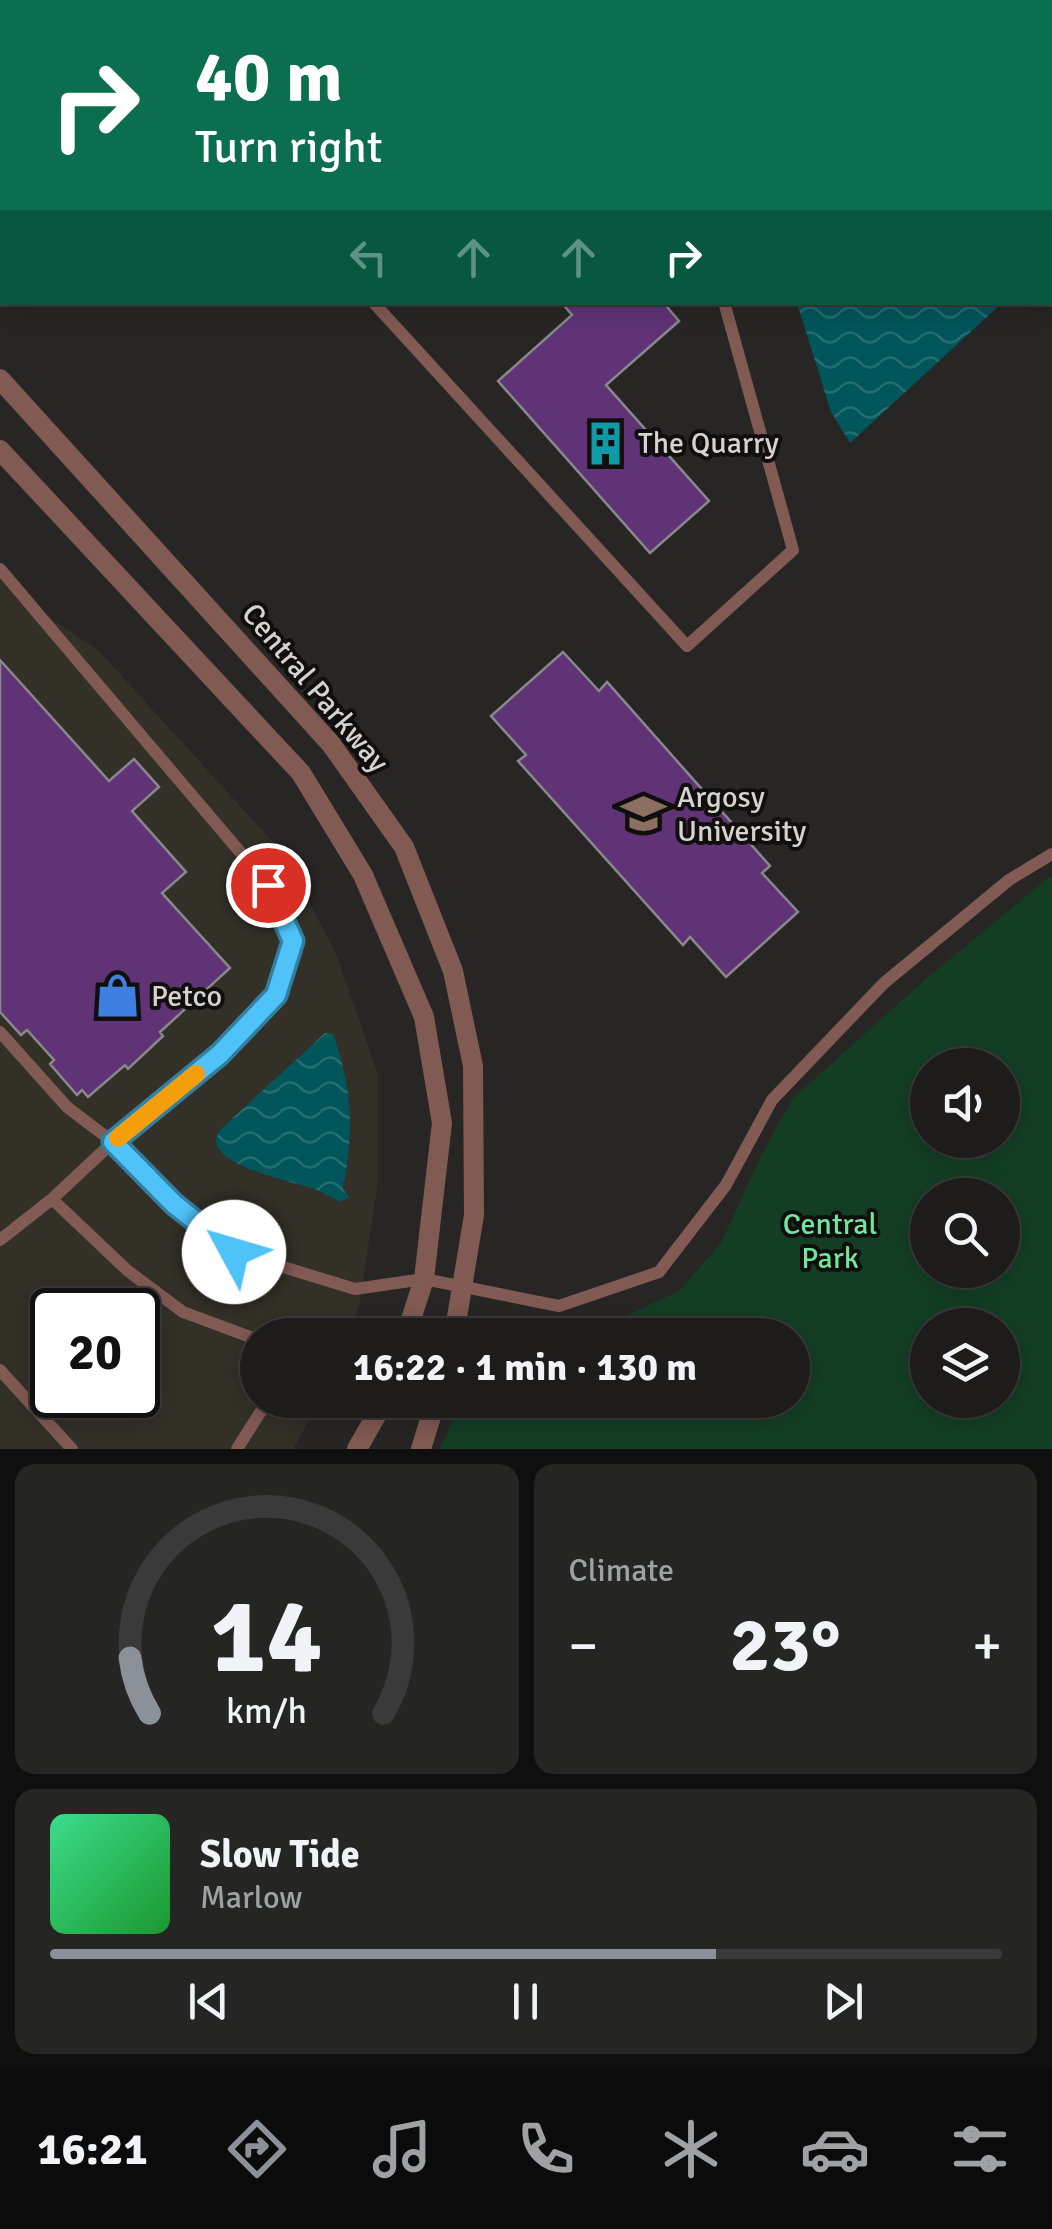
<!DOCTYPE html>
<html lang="en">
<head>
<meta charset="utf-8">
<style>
  :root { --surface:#1d1c1b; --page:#252524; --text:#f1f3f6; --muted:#a0a1a3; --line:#3b3a3a; --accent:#8c9099 }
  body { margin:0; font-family:Signika,sans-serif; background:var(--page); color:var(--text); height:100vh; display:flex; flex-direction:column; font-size:38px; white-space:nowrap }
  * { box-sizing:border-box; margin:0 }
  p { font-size:32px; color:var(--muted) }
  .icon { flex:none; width:55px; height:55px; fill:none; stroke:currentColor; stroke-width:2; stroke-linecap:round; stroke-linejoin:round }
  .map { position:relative; height:1449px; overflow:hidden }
  .details { display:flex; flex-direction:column; gap:15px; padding:15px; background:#100f0f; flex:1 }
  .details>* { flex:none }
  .top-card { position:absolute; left:0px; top:0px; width:1052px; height:305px; box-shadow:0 5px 25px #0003,0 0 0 2px var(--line); background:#0b6e4f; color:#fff; overflow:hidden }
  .controls { position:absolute; left:910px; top:1048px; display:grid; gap:20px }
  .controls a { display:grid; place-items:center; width:110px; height:110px; border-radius:50%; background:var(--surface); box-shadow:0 5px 25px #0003,0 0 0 2px var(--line); font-size:50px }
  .speed { position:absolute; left:30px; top:1288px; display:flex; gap:20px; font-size:50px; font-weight:700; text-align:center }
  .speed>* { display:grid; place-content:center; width:130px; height:130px; border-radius:50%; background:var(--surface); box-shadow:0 5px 25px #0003,0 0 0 2px var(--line); line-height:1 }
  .speed .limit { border:5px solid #111; border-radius:15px; background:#fff; color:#111 }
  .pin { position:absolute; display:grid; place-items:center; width:85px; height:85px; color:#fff; margin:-42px; border:5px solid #fff; border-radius:50%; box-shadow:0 2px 10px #0007 }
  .me { position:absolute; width:110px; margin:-55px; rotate:309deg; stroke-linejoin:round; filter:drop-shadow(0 0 8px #0008) }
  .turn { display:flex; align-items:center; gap:35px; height:210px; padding:0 30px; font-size:45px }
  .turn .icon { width:130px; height:130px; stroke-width:2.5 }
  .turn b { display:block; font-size:70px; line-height:85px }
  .lanes { display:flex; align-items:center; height:95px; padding:0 30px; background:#0003; justify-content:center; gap:50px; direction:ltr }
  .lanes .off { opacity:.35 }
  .big { font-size:75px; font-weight:700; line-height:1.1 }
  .details .card { flex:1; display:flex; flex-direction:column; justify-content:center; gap:15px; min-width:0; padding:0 35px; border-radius:20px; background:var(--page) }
  .details .dial { align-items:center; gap:0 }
  .dial svg { height:260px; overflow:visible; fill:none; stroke:var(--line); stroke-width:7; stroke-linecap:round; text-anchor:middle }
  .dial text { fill:var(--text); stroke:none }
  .song { display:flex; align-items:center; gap:30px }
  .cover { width:120px; height:120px; border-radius:15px; background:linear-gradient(135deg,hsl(150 70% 55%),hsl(130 70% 35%)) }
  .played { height:10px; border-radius:5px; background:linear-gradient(90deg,var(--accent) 70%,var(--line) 70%) }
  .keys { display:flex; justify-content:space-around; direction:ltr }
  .heat { display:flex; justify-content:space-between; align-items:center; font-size:55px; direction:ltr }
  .details .tiles { flex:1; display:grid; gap:15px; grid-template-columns:1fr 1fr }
  .card:last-child { grid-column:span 2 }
  .trip { position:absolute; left:240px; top:1318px; width:570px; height:100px; border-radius:50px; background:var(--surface); box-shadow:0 5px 25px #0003,0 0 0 2px var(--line); font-weight:700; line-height:100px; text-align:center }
  .tabs { display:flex; height:160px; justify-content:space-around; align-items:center; background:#0c0b0b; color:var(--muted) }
  .tabs .icon { width:70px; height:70px }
  .tabs .current { color:var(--accent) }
  .tabs b { font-size:45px; color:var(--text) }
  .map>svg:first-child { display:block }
  .built { fill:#333028; fill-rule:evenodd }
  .green { fill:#133e24; fill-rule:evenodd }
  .water { fill:url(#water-waves) }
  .building { fill:#603377; stroke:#89888a; stroke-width:2.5 }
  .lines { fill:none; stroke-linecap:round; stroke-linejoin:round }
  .service { stroke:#815a53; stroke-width:12 }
  .tertiary { stroke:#815a53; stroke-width:20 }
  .route-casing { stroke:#337fa1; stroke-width:25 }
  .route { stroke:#4fc3f7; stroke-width:18 }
  .slow { stroke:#f59e0b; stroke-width:18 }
  .labels { text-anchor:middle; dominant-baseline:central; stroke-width:8; stroke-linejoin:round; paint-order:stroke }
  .poi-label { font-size:30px; fill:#d4d3d2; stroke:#100f0e; text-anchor:start }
  .street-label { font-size:30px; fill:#d4d3d2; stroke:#100f0e }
  .park-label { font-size:30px; fill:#72e59c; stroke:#100f0e }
</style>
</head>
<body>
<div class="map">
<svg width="1052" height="1449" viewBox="0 0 1052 1449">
  <defs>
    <pattern id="water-waves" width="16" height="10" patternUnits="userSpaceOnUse" patternTransform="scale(2.5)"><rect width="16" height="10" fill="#00565b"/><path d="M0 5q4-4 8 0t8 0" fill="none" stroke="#246d72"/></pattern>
  </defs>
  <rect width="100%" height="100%" fill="#272624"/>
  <!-- built -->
  <path class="built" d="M 0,579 L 7,588 L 100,652 L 282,852 L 336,953 L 377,1072 L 377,1189 L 359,1306 L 348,1335 L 258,1335 L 258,1400 L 321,1400 L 293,1449 L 0,1449 ZM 52,1310 L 138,1310 L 138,1395 L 52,1395 Z"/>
  <!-- green -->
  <path class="green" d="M 1052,875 L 1052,1449 L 440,1449 L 461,1400 L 792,1400 L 792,1335 L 503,1335 L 511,1331 L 590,1333 L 679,1291 L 721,1243 L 763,1152 L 793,1098 L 927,978 ZM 928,1065 L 1002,1065 L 1002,1140 L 928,1140 ZM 928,1195 L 1002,1195 L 1002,1270 L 928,1270 ZM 928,1325 L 1002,1325 L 1002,1400 L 928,1400 Z"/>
  <!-- water -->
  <path class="water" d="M 797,303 L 1002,303 L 850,443 L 831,412 Z
    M 325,1033 L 333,1034 C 353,1091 354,1130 343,1189 L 349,1197 L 341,1202 C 331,1197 322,1192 312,1188 C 292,1182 191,1161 222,1128 Z"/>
  <!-- building -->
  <path class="building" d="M 435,0 L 523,0 L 525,2 L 432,2 Z
    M 728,0 L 794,0 L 782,2 Z
    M 912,0 L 995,0 L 995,2 L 913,2 Z
    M 0,21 L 2,24 L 0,156 Z
    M 561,302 L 663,302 L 679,321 L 606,385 L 709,501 L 650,553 L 498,381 L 572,315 Z
    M 563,652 L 599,691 L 607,682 L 770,866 L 762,873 L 798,912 L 726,977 L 690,937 L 683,945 L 518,761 L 526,755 L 491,716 Z
    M 0,660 L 109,781 L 134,759 L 159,787 L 132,811 L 186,872 L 162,893 L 230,968 L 160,1032 L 163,1036 L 128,1069 L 125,1065 L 88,1097 L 82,1090 L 77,1095 L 50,1064 L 54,1060 L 27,1030 L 21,1035 L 0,1012 Z"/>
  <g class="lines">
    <!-- service -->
    <path class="service" d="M 20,0 L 22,2
      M 111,0 L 113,2
      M 602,0 L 604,2
      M 408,2 L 411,0
      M 373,302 L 687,646 L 793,550 L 724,302
      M 0,569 L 268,885 L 293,941 L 276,995 L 220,1054 L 113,1142 L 173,1204 L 234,1252 L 355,1289 L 424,1279 L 559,1306 L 659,1272 L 726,1185 L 772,1100 L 884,983 L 1009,880 L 1052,854
      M 0,1032 L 67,1107 L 113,1142 L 52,1199 L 0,1240
      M 52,1199 L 128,1271 L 183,1312 L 258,1340
      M 0,1370 L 72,1449
      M 237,1449 L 268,1400"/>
    <!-- tertiary -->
    <path class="tertiary" d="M 275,2 L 278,0
      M 0,250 L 2,248
      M 0,379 L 331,744 L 404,847 L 453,971 L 473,1066 L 474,1215 L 454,1335
      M 0,450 L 301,773 L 363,875 L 424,1017 L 442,1123 L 424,1279 L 406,1335
      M 357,1449 L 385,1400
      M 421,1449 L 436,1400"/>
  </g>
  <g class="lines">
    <defs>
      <path id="route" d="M 234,1252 L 174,1204 L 113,1142 L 220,1054 L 276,995 L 293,941 L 268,885"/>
    </defs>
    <!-- route casing -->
    <use href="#route" class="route-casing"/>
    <!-- route -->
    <use href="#route" class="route"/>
    <!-- slow -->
    <path class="slow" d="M 118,1138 L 196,1074"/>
  </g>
  <!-- icons -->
  <defs>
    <symbol id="building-bare" viewBox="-9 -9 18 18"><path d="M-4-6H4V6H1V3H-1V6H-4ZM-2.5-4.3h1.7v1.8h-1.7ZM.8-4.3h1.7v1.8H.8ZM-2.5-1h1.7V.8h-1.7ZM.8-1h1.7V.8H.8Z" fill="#0f9aa8" stroke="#100f0e" stroke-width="2.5" paint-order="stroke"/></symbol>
    <symbol id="university-bare" viewBox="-9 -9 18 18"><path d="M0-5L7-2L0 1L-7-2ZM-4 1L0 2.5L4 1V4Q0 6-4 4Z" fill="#8d6e63" stroke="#100f0e" stroke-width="2.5" paint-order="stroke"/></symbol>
    <symbol id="shop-bare" viewBox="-9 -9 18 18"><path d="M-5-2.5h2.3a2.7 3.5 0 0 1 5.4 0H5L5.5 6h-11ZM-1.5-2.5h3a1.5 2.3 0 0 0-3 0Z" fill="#3f7fe0" stroke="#100f0e" stroke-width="2.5" paint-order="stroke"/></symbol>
  </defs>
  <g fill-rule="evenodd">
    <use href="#building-bare" x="574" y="412" width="63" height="63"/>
    <use href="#university-bare" x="612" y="782" width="63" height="63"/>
    <use href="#shop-bare" x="86" y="964" width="63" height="63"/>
  </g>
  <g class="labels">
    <!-- poi labels -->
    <g class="poi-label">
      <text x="638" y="443">The Quarry</text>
      <text x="677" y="797">Argosy<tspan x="677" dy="34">University</tspan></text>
      <text x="151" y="996">Petco</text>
    </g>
    <!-- street labels -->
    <g class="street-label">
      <text transform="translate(315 688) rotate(50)">Central Parkway</text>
    </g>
    <!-- park labels -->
    <g class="park-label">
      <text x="830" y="1224">Central<tspan x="830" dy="34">Park</tspan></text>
    </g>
  </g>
</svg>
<div class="controls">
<a><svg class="icon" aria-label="sound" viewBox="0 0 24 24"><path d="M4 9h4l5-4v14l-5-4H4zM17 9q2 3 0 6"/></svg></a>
<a><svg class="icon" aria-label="search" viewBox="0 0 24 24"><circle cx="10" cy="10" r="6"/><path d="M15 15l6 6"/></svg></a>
<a><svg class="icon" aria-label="layers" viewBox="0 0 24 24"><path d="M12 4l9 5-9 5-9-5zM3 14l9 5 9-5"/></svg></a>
</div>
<div class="speed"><div class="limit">20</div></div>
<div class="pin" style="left:268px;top:885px;background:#d93025"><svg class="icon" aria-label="arrive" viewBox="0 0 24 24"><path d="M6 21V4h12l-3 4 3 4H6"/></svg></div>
<svg class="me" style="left:234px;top:1252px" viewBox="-20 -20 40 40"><circle r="19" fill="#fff"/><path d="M0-13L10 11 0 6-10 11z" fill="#4fc3f7"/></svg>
<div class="trip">16:22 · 1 min · 130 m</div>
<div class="top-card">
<div class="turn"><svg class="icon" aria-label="right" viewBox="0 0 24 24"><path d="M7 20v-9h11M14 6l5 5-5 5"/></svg><div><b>40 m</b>Turn right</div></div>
<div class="lanes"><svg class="icon off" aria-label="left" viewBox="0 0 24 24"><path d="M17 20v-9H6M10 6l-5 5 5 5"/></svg><svg class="icon off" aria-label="ahead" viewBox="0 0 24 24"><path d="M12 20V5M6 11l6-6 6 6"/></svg><svg class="icon off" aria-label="ahead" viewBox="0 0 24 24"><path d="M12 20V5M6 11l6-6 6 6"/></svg><svg class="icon" aria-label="right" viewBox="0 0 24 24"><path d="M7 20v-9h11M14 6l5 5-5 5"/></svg></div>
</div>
</div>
<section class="details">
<div class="tiles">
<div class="card dial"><svg viewBox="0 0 100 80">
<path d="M14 69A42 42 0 1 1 86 69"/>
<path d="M14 69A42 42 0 0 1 8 52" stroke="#8c9099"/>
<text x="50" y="56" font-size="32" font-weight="700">14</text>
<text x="50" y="72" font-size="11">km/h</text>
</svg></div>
<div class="card"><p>Climate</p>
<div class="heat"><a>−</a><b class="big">23°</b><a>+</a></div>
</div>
<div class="card">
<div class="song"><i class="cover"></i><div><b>Slow Tide</b><p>Marlow</p></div></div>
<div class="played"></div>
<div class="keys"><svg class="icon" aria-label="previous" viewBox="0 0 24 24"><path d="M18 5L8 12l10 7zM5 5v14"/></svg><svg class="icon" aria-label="pause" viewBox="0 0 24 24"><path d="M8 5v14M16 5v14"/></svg><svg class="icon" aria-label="next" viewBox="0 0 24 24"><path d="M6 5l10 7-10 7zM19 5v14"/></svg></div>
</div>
</div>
</section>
<nav class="tabs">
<b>16:21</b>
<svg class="icon current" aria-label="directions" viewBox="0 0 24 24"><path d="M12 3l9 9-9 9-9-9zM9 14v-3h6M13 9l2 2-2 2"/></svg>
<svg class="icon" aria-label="music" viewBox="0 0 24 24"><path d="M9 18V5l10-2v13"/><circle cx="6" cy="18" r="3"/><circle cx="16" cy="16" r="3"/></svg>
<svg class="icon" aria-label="phone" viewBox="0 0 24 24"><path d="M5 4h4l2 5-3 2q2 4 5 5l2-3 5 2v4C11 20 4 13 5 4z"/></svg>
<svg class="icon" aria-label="climate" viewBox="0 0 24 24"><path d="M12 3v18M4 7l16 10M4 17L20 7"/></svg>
<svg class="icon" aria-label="car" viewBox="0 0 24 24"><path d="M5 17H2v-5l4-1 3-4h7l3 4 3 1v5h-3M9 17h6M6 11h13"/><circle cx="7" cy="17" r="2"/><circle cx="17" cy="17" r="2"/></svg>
<svg class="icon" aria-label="filters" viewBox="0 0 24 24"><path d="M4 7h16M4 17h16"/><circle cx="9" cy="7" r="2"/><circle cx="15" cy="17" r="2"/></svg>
</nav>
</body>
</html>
